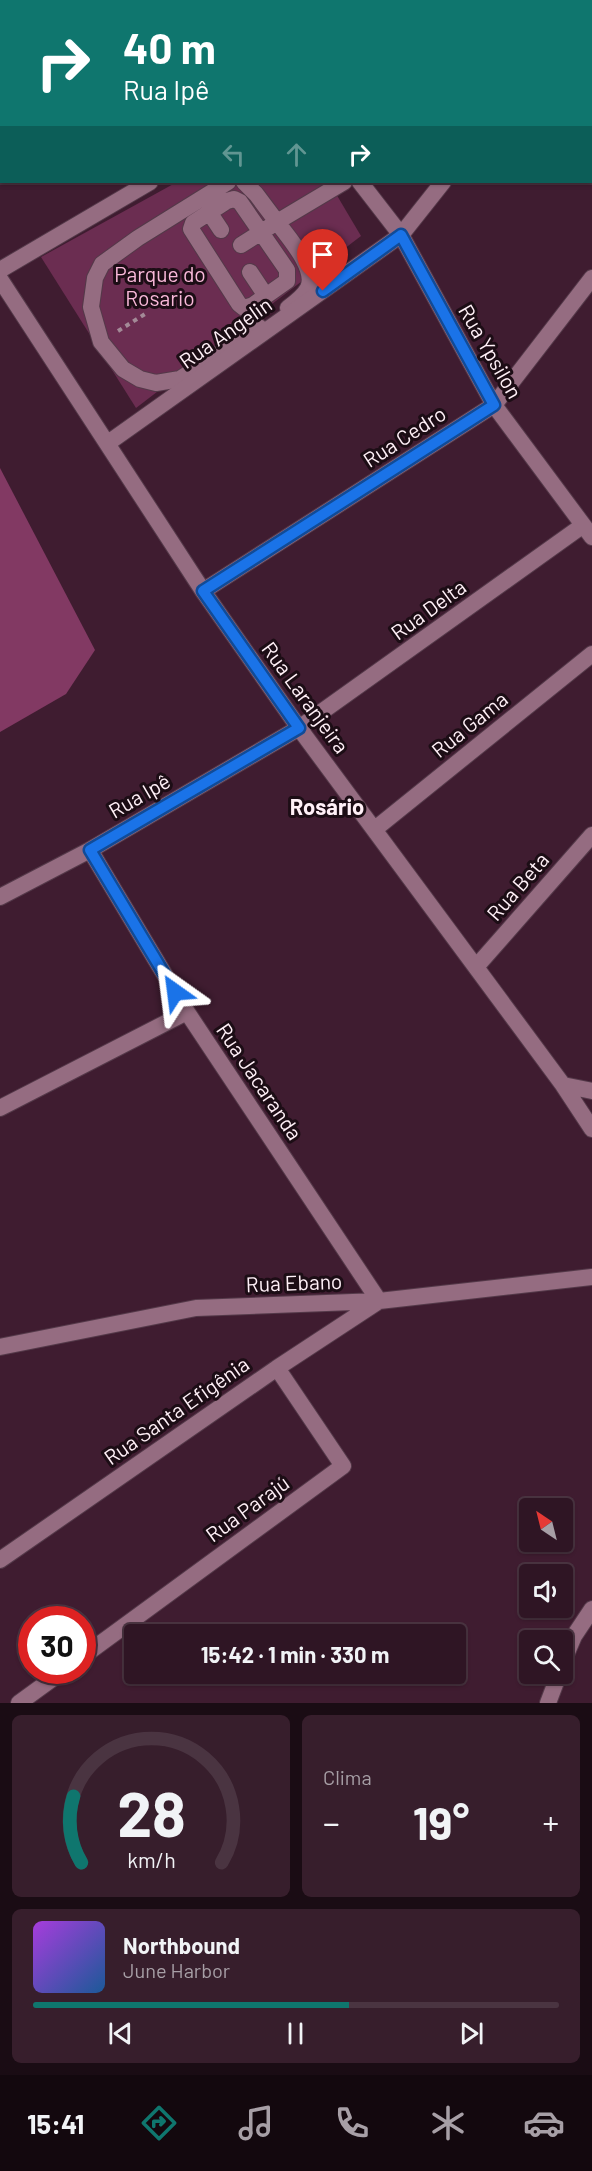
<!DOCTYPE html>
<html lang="pt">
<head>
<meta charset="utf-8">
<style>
  :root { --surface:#2f1524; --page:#371e2c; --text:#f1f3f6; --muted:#a79fa6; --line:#4a3441; --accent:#0f766e }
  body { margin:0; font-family:Barlow,sans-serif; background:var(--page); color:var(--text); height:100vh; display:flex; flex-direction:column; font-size:22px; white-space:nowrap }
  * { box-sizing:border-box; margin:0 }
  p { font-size:20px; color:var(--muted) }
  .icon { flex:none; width:33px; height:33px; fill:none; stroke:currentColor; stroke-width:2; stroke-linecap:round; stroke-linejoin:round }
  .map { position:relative; height:1703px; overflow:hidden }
  .details { display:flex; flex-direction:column; gap:12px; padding:12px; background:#1a0c14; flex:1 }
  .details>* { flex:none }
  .top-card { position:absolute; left:0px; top:0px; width:592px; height:183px; box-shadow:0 2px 4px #0004,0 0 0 2px var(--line); background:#0f766e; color:#fff; overflow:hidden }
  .needle { width:39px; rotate:325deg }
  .tools { position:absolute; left:519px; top:1498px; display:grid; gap:12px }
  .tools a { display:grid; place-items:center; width:54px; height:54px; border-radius:6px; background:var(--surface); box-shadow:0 2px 4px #0004,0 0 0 2px var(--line); font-size:30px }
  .speed { position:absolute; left:18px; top:1606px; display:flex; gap:12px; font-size:30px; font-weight:700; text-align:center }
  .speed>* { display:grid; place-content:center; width:78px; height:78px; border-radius:50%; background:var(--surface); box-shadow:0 2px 4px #0004,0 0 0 2px var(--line); line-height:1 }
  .speed .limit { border:9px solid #d22; background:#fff; color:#111 }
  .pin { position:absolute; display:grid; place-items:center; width:51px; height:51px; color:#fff; margin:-62px -26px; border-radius:50% 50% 50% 0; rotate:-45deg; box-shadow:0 0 6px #0007 }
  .pin .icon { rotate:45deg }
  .me { position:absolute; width:66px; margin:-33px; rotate:329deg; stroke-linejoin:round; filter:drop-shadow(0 0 4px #0008) }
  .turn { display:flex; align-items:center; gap:21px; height:126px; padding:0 24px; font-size:27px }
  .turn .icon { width:78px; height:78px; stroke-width:2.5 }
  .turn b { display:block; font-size:42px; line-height:51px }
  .lanes { display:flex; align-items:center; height:57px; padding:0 24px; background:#0003; justify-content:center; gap:30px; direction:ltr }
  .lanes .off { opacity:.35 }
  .big { font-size:45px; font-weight:700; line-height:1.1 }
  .details .widget { flex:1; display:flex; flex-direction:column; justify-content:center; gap:9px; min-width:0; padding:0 21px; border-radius:9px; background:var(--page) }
  .details .dial { align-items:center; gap:0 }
  .dial svg { height:156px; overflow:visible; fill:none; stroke:var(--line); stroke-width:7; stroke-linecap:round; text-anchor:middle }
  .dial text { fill:var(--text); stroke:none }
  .song { display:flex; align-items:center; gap:18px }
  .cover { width:72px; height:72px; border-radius:9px; background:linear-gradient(135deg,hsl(280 70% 55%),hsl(210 70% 35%)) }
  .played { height:6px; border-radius:3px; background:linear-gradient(90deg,var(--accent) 60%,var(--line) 60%) }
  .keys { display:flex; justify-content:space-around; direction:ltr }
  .heat { display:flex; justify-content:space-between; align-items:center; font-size:33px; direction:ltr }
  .details .tiles { flex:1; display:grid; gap:12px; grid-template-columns:1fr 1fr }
  .widget:last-child { grid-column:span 2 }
  .trip { position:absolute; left:124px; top:1624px; width:342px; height:60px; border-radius:6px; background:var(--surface); box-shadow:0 2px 4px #0004,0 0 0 2px var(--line); font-weight:700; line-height:60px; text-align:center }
  .menu { display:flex; height:96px; justify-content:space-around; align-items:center; background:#13080e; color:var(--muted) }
  .menu .icon { width:42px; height:42px }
  .menu .on { color:var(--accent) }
  .menu b { font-size:27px; color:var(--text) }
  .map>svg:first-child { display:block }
  .green { fill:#6b2d51 }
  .forest { fill:#823963 }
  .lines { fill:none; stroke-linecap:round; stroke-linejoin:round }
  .pedestrian-casing { stroke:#543949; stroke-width:18 }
  .minor-casing { stroke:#543949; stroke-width:18 }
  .tertiary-casing { stroke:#543949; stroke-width:18 }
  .path { stroke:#a38a97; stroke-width:4; stroke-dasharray:4.5 4.5; stroke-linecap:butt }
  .pedestrian { stroke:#956c81; stroke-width:16 }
  .minor { stroke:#956c81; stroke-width:16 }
  .tertiary { stroke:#956c81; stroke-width:16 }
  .route-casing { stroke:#114b97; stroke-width:15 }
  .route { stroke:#1a73e8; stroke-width:10 }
  .labels { text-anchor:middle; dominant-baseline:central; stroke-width:6; stroke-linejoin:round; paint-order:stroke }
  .park-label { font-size:21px; fill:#f9b8d9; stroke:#1c0d15 }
  .street-label { font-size:21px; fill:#fff0f7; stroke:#1c0d15 }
  .neighbourhood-label { font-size:22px; font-weight:bold; fill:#fff0f7; stroke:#1c0d15 }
</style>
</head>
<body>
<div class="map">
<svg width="592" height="1703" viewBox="0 0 592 1703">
  <rect width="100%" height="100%" fill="#3f1c30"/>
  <!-- green -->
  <path class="green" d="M 177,182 L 329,182 L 361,236 L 136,408 L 41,257 Z"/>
  <!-- forest -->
  <path class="forest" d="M 0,468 L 95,650 L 66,694 L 0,732 Z"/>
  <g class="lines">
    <defs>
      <path id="pedestrian" d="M 228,182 L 138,238 L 102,264 L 95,278 L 91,307 L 101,342 L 123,369 L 140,379 L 156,383 L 180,379 L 259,327
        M 244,182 L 256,194 L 277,222 L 344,182
        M 234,199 L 240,202 L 287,270 L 287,281 L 253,305 L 244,308 L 239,304 L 191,229 L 193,223 L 227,201 Z
        M 209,212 L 221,230
        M 241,245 L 277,222 C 288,237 317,269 308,288 C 304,296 296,302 288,308
        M 250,272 L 266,296"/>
      <path id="minor" d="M 251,0 L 252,2
        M 183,2 L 186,0
        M 421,2 L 422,0
        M 0,93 L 2,92
        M 360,182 L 401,235 L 494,405 L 592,537
        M 0,270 L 150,182
        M 0,279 L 203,591 L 299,728 L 563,1085 L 592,1129
        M 108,443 L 401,235 L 443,182
        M 203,591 L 494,405 L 592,278
        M 375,829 L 592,654
        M 0,897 L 90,850 L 299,728 L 582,526
        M 476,967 L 592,835
        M 563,1085 L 592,1091
        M 0,1108 L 187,1012
        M 0,1347 L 196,1308 L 379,1301 L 592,1277
        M 0,1560 L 277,1368 L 379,1301 L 187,1012 L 90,850
        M 82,1657 L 343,1466 L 277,1368
        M 562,1664 L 574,1636 L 592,1609
        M 19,1703 L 63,1671
        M 548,1703 L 559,1674"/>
      <path id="tertiary" d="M 510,0 L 510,2
        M 591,99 L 592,100"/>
    </defs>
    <!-- pedestrian casing -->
    <use href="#pedestrian" class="pedestrian-casing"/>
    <!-- minor casing -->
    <use href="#minor" class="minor-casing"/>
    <!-- tertiary casing -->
    <use href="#tertiary" class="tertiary-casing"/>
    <!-- path -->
    <path class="path" d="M 118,331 L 145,314"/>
    <!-- pedestrian -->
    <use href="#pedestrian" class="pedestrian"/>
    <!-- minor -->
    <use href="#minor" class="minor"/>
    <!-- tertiary -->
    <use href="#tertiary" class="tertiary"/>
  </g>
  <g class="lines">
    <defs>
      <path id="route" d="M 175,992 L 90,850 L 299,728 L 203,591 L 494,405 L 401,235 L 323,291"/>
    </defs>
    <!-- route casing -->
    <use href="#route" class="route-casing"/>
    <!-- route -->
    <use href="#route" class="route"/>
  </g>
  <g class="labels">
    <!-- park labels -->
    <g class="park-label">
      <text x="160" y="273">Parque do<tspan x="160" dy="24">Rosario</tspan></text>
    </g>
    <!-- street labels -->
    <g class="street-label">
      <text transform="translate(225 332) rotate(-35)">Rua Angelin</text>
      <text transform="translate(491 351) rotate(60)">Rua Ypsilon</text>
      <text transform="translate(404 436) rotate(-33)">Rua Cedro</text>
      <text transform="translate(428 609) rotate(-36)">Rua Delta</text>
      <text transform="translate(306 697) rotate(54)">Rua Laranjeira</text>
      <text transform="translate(469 724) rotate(-39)">Rua Gama</text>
      <text transform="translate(139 795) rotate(-30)">Rua Ipê</text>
      <text transform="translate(517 886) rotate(-49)">Rua Beta</text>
      <text transform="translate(260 1081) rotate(56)">Rua Jacaranda</text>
      <text transform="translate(294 1282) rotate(-2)">Rua Ebano</text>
      <text transform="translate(176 1410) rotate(-35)">Rua Santa Efigênia</text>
      <text transform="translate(247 1508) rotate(-36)">Rua Parajú</text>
    </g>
    <!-- neighbourhood labels -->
    <g class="neighbourhood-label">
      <text x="327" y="806">Rosário</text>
    </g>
  </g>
</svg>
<div class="tools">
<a><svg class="needle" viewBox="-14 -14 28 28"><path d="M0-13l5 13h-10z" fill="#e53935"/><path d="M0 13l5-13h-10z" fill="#a79fa6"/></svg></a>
<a><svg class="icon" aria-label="sound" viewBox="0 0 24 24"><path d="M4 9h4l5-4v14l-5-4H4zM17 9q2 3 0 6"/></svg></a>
<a><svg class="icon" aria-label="search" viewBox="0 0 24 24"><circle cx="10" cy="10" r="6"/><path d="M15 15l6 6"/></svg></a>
</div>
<div class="speed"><div class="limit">30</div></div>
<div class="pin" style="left:323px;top:291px;background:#d93025"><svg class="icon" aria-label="arrive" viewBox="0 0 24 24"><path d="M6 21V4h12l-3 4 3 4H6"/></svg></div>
<svg class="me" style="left:175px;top:992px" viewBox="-20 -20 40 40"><path d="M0-17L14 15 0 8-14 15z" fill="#1a73e8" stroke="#fff" stroke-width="4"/></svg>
<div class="trip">15:42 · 1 min · 330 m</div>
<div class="top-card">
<div class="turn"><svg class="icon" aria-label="right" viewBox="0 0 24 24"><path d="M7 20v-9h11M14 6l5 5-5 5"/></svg><div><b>40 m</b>Rua Ipê</div></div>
<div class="lanes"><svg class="icon off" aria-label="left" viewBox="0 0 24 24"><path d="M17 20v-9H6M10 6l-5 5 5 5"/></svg><svg class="icon off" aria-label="ahead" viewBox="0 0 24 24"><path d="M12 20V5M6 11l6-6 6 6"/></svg><svg class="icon" aria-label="right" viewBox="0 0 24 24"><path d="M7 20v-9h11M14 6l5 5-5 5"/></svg></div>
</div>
</div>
<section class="details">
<div class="tiles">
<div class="widget dial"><svg viewBox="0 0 100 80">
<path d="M14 69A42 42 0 1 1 86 69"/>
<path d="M14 69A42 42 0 0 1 10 35" stroke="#0f766e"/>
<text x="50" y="56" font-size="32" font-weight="700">28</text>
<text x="50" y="72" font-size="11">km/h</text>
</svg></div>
<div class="widget"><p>Clima</p>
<div class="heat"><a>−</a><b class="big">19°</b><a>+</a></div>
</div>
<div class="widget">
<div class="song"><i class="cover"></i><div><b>Northbound</b><p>June Harbor</p></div></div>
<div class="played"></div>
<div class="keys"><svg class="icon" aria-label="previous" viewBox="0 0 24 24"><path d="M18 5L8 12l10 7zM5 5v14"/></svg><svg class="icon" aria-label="pause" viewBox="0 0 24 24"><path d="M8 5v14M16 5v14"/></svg><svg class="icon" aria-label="next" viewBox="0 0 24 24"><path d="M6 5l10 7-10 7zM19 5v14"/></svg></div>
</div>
</div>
</section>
<nav class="menu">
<b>15:41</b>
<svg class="icon on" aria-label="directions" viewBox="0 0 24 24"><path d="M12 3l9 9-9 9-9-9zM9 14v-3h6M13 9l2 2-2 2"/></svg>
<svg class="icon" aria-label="music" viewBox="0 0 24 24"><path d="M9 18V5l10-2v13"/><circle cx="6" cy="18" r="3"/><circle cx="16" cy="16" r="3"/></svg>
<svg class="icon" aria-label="phone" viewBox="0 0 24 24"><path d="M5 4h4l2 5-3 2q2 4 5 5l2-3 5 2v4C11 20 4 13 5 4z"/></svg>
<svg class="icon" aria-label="climate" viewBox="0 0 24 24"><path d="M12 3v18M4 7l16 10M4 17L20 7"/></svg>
<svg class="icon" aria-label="car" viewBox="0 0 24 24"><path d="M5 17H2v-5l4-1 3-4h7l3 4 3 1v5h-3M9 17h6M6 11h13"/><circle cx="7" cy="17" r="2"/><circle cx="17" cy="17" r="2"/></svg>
</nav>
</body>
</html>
